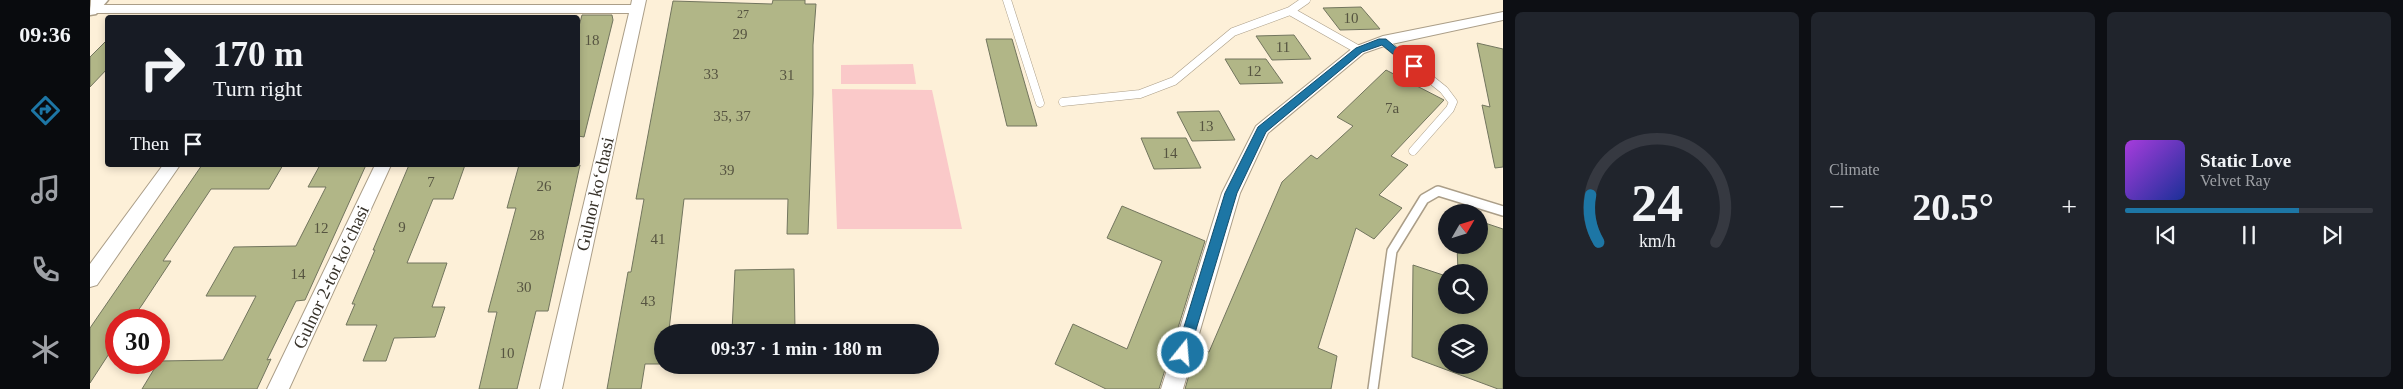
<!DOCTYPE html>
<html lang="en">
<head>
<meta charset="utf-8">
<style>
  :root { --surface:#171b24; --page:#20242c; --text:#f1f3f6; --muted:#9ea1a6; --line:#363941; --accent:#1d76a5 }
  body { margin:0; font-family:Georgia,serif; background:var(--page); color:var(--text); height:100vh; display:flex; flex-direction:column; font-size:19px; white-space:nowrap }
  * { box-sizing:border-box; margin:0 }
  p { font-size:16px; color:var(--muted) }
  .icon { flex:none; width:28px; height:28px; fill:none; stroke:currentColor; stroke-width:2; stroke-linecap:round; stroke-linejoin:round }
  .map { position:relative; flex:1; overflow:hidden }
  .drawer { display:flex; flex-direction:column; gap:12px; padding:12px; background:#0d0f14; width:900px }
  .drawer>* { flex:none }
  .top-card { position:absolute; left:15px; top:15px; width:475px; height:152px; border-radius:5px; box-shadow:0 2px 8px #0003; background:#171b24; color:var(--text); overflow:hidden }
  .needle { width:32px; rotate:51deg }
  .tools { position:absolute; left:1348px; top:204px; display:grid; gap:10px }
  .tools a { display:grid; place-items:center; width:50px; height:50px; border-radius:50%; background:var(--surface); box-shadow:0 2px 8px #0003; font-size:25px }
  .speed { position:absolute; left:15px; top:309px; display:flex; gap:10px; font-size:25px; font-weight:700; text-align:center }
  .speed>* { display:grid; place-content:center; width:65px; height:65px; border-radius:50%; background:var(--surface); box-shadow:0 2px 8px #0003; line-height:1 }
  .speed .limit { border:8px solid #d22; background:#fff; color:#111 }
  .pin { position:absolute; display:grid; place-items:center; width:42px; height:42px; color:#fff; margin:-21px; border-radius:10px; box-shadow:0 2px 8px #0006 }
  .me { position:absolute; width:55px; margin:-28px; rotate:17deg; stroke-linejoin:round; filter:drop-shadow(0 0 4px #0008) }
  .turn { display:flex; align-items:center; gap:18px; height:105px; padding:0 25px; font-size:22px }
  .turn .icon { width:65px; height:65px; stroke-width:2.5 }
  .turn b { display:block; font-size:35px; line-height:42px }
  .then { display:flex; align-items:center; height:48px; padding:0 25px; background:#0003; gap:10px; font-size:19px }
  .big { font-size:38px; font-weight:700; line-height:1.1 }
  .drawer .tile { flex:1; display:flex; flex-direction:column; justify-content:center; gap:8px; min-width:0; padding:0 18px; border-radius:8px; background:var(--page) }
  .drawer .dial { align-items:center; gap:0 }
  .dial svg { height:130px; overflow:visible; fill:none; stroke:var(--line); stroke-width:7; stroke-linecap:round; text-anchor:middle }
  .dial text { fill:var(--text); stroke:none }
  .song { display:flex; align-items:center; gap:15px }
  .cover { width:60px; height:60px; border-radius:8px; background:linear-gradient(135deg,hsl(280 70% 55%),hsl(230 70% 35%)) }
  .played { height:5px; border-radius:2px; background:linear-gradient(90deg,var(--accent) 70%,var(--line) 70%) }
  .keys { display:flex; justify-content:space-around; direction:ltr }
  .heat { display:flex; justify-content:space-between; align-items:center; font-size:28px; direction:ltr }
  .drawer .tiles { flex:1; display:grid; gap:12px; grid-template-columns:repeat(3,1fr) }
  .trip { position:absolute; left:564px; top:324px; width:285px; height:50px; border-radius:25px; background:var(--surface); box-shadow:0 2px 8px #0003; font-weight:700; line-height:50px; text-align:center }
  main { display:flex; flex:1; min-height:0 }
  .tabs { display:flex; flex-direction:column; width:90px; justify-content:space-around; align-items:center; background:#090b0e; color:var(--muted) }
  .tabs .icon { width:35px; height:35px }
  .tabs .on { color:var(--accent) }
  .tabs b { font-size:22px; color:var(--text) }
  .map>svg:first-child { display:block }
  .green { fill:#fac9c9 }
  .building { fill:#b1b687; stroke:#72755e; fill-rule:evenodd }
  .lines { fill:none; stroke-linecap:round; stroke-linejoin:round }
  .service-far1-casing { stroke:#ab9e88; stroke-width:9 }
  .service-casing { stroke:#ab9e88; stroke-width:12 }
  .minor-casing { stroke:#ab9e88; stroke-width:2 }
  .tertiary-casing { stroke:#ab9e88; stroke-width:3 }
  .service-far1 { stroke:#fff; stroke-width:8 }
  .service { stroke:#fff; stroke-width:9 }
  .minor { fill:#fff; fill-rule:evenodd }
  .tertiary { fill:#fff; fill-rule:evenodd }
  .route { fill:#1d76a5; stroke:#134d6b }
  .labels { text-anchor:middle; dominant-baseline:central; stroke-width:4; stroke-linejoin:round; paint-order:stroke }
  .far-number-label { font-size:12px; fill:#565441 }
  .number-label { font-size:15px; fill:#565441 }
  .street-label { font-size:18px; fill:#38332a; stroke:#fff }
</style>
</head>
<body>
<main>
<nav class="tabs">
<b>09:36</b>
<svg class="icon on" aria-label="directions" viewBox="0 0 24 24"><path d="M12 3l9 9-9 9-9-9zM9 14v-3h6M13 9l2 2-2 2"/></svg>
<svg class="icon" aria-label="music" viewBox="0 0 24 24"><path d="M9 18V5l10-2v13"/><circle cx="6" cy="18" r="3"/><circle cx="16" cy="16" r="3"/></svg>
<svg class="icon" aria-label="phone" viewBox="0 0 24 24"><path d="M5 4h4l2 5-3 2q2 4 5 5l2-3 5 2v4C11 20 4 13 5 4z"/></svg>
<svg class="icon" aria-label="climate" viewBox="0 0 24 24"><path d="M12 3v18M4 7l16 10M4 17L20 7"/></svg>
</nav>
<div class="map">
<svg width="1413" height="389" viewBox="0 0 1413 389">
  <rect width="100%" height="100%" fill="#fdf0d8"/>
  <!-- green -->
  <path class="green" d="M 823,64 L 826,84 L 751,84 L 751,65 Z
    M 742,89 L 842,90 L 872,229 L 747,229 Z"/>
  <!-- building -->
  <path class="building" d="M 683,0 L 715,0 L 715,4 L 726,4 L 723,45 L 723,94 L 718,234 L 697,234 L 698,199 L 594,199 L 579,330 L 620,330 L 620,332 L 572,332 L 572,364 L 555,364 L 551,389 L 517,389 L 538,272 L 541,272 L 554,199 L 546,199 L 583,1 L 682,4 Z
    M 1271,7 L 1290,29 L 1250,30 L 1233,8 Z
    M 492,15 L 522,15 L 523,20 L 494,137 L 488,136 L 488,30 Z
    M 1204,35 L 1221,59 L 1182,60 L 1166,36 Z
    M 18,39 L 18,68 L 0,87 L 0,57 Z
    M 896,39 L 922,39 L 947,126 L 917,126 Z
    M 1387,43 L 1413,49 L 1413,167 L 1405,168 L 1392,105 L 1400,107 Z
    M 1135,59 L 1176,59 L 1193,83 L 1150,84 Z
    M 1296,70 L 1354,100 L 1301,156 L 1318,165 L 1289,195 L 1312,208 L 1284,239 L 1266,228 L 1228,348 L 1247,356 L 1241,389 L 1095,389 L 1107,347 L 1119,352 L 1192,182 L 1221,155 L 1227,159 L 1263,126 L 1247,117 Z
    M 1129,111 L 1145,140 L 1102,141 L 1087,112 Z
    M 1051,138 L 1096,138 L 1111,168 L 1064,169 Z
    M 112,165 L 193,165 L 179,189 L 121,189 L 73,261 L 81,261 L 52,305 L 41,320 L 26,320 L 26,343 L 0,383 L 0,328 Z
    M 230,165 L 276,165 L 215,300 L 206,301 L 177,360 L 181,359 L 167,389 L 52,389 L 69,361 L 133,360 L 166,296 L 116,296 L 144,247 L 206,246 L 236,187 L 218,187 Z
    M 319,165 L 375,165 L 363,199 L 343,199 L 317,263 L 357,263 L 342,307 L 355,307 L 345,337 L 304,338 L 296,361 L 273,361 L 287,325 L 256,325 L 265,304 L 262,304 L 285,250 L 283,250 Z
    M 429,165 L 490,165 L 458,311 L 446,311 L 427,389 L 389,389 L 407,312 L 398,312 L 426,208 L 417,208 Z
    M 1032,206 L 1115,241 L 1069,389 L 1016,389 L 965,364 L 983,324 L 1037,349 L 1072,261 L 1017,238 Z
    M 1389,221 L 1413,229 L 1413,389 L 1408,389 L 1322,357 L 1323,265 L 1356,276 L 1356,305 L 1389,305 L 1389,272 L 1368,272 L 1367,245 L 1389,245 ZM 1356,332 L 1389,332 L 1389,365 L 1356,365 Z
    M 704,269 L 705,330 L 642,331 L 645,270 Z"/>
  <g class="lines">
    <defs>
      <path id="service-far1" d="M 917,0 L 950,103
        M 1200,11 L 1216,0
        M 1293,41 L 1354,90 L 1363,102 L 1360,109 L 1323,151
        M 973,102 L 1050,94 L 1084,81 L 1143,32 L 1200,11 L 1269,50"/>
      <path id="service" d="M 1283,389 L 1302,251 L 1334,199 L 1348,191 L 1413,211"/>
      <path id="minor" d="M 542,0 L 556,0 L 472,389 L 450,389 L 539,13 L 0,13 L 1,5 L 541,5 Z
        M 1413,12 L 1413,20 L 1297,45 L 1274,53 L 1178,133 L 1150,193 L 1093,389 L 1071,389 L 1132,193 L 1166,126 L 1264,47 L 1293,36 Z
        M 73,165 L 90,165 L 7,285 L 0,287 L 0,264 Z
        M 285,165 L 301,165 L 199,389 L 177,389 Z"/>
      <path id="tertiary" d="M 18,0 L 6,14 L 0,15 L 1,0 Z"/>
    </defs>
    <!-- service-far1 casing -->
    <use href="#service-far1" class="service-far1-casing"/>
    <!-- service casing -->
    <use href="#service" class="service-casing"/>
    <!-- minor casing -->
    <use href="#minor" class="minor-casing"/>
    <!-- tertiary casing -->
    <use href="#tertiary" class="tertiary-casing"/>
    <!-- service-far1 -->
    <use href="#service-far1" class="service-far1"/>
    <!-- service -->
    <use href="#service" class="service"/>
    <!-- minor -->
    <use href="#minor" class="minor"/>
    <!-- tertiary -->
    <use href="#tertiary" class="tertiary"/>
  </g>
  <!-- route -->
  <path class="route" d="M 1289,39 L 1296,39 L 1328,66 L 1324,69 L 1320,68 L 1292,45 L 1272,52 L 1176,132 L 1147,193 L 1099,353 L 1097,358 L 1093,359 L 1088,358 L 1086,353 L 1135,193 L 1168,127 L 1266,48 Z"/>
  <g class="labels">
    <!-- far-number labels -->
    <g class="far-number-label">
      <text x="653" y="14">27</text>
    </g>
    <!-- number labels -->
    <g class="number-label">
      <text x="1261" y="18">10</text>
      <text x="650" y="34">29</text>
      <text x="502" y="40">18</text>
      <text x="1193" y="47">11</text>
      <text x="1164" y="71">12</text>
      <text x="621" y="74">33</text>
      <text x="697" y="75">31</text>
      <text x="1302" y="108">7a</text>
      <text x="642" y="116">35, 37</text>
      <text x="1116" y="126">13</text>
      <text x="1080" y="153">14</text>
      <text x="637" y="170">39</text>
      <text x="341" y="182">7</text>
      <text x="454" y="186">26</text>
      <text x="312" y="227">9</text>
      <text x="231" y="228">12</text>
      <text x="447" y="235">28</text>
      <text x="568" y="239">41</text>
      <text x="208" y="274">14</text>
      <text x="434" y="287">30</text>
      <text x="558" y="301">43</text>
      <text x="417" y="353">10</text>
    </g>
    <!-- street labels -->
    <g class="street-label">
      <text transform="translate(505 194) rotate(-77)">Gulnor koʻchasi</text>
      <text transform="translate(241 277) rotate(-65)">Gulnor 2-tor koʻchasi</text>
    </g>
  </g>
</svg>
<div class="tools">
<a><svg class="needle" viewBox="-14 -14 28 28"><path d="M0-13l5 13h-10z" fill="#e53935"/><path d="M0 13l5-13h-10z" fill="#9ea1a6"/></svg></a>
<a><svg class="icon" aria-label="search" viewBox="0 0 24 24"><circle cx="10" cy="10" r="6"/><path d="M15 15l6 6"/></svg></a>
<a><svg class="icon" aria-label="layers" viewBox="0 0 24 24"><path d="M12 4l9 5-9 5-9-5zM3 14l9 5 9-5"/></svg></a>
</div>
<div class="speed"><div class="limit">30</div></div>
<div class="pin" style="left:1324px;top:66px;background:#d93025"><svg class="icon" aria-label="arrive" viewBox="0 0 24 24"><path d="M6 21V4h12l-3 4 3 4H6"/></svg></div>
<svg class="me" style="left:1093px;top:353px" viewBox="-20 -20 40 40"><circle r="17" fill="#1d76a5" stroke="#fff" stroke-width="3"/><path d="M0-11L8 9 0 5-8 9z" fill="#fff"/></svg>
<div class="trip">09:37 · 1 min · 180 m</div>
<div class="top-card">
<div class="turn"><svg class="icon" aria-label="right" viewBox="0 0 24 24"><path d="M7 20v-9h11M14 6l5 5-5 5"/></svg><div><b>170 m</b>Turn right</div></div>
<div class="then">Then<svg class="icon" aria-label="arrive" viewBox="0 0 24 24"><path d="M6 21V4h12l-3 4 3 4H6"/></svg></div>
</div>
</div>
<section class="drawer">
<div class="tiles">
<div class="tile dial"><svg viewBox="0 0 100 80">
<path d="M14 69A42 42 0 1 1 86 69"/>
<path d="M14 69A42 42 0 0 1 9 40" stroke="#1d76a5"/>
<text x="50" y="56" font-size="32" font-weight="700">24</text>
<text x="50" y="72" font-size="11">km/h</text>
</svg></div>
<div class="tile"><p>Climate</p>
<div class="heat"><a>−</a><b class="big">20.5°</b><a>+</a></div>
</div>
<div class="tile">
<div class="song"><i class="cover"></i><div><b>Static Love</b><p>Velvet Ray</p></div></div>
<div class="played"></div>
<div class="keys"><svg class="icon" aria-label="previous" viewBox="0 0 24 24"><path d="M18 5L8 12l10 7zM5 5v14"/></svg><svg class="icon" aria-label="pause" viewBox="0 0 24 24"><path d="M8 5v14M16 5v14"/></svg><svg class="icon" aria-label="next" viewBox="0 0 24 24"><path d="M6 5l10 7-10 7zM19 5v14"/></svg></div>
</div>
</div>
</section>
</main>
</body>
</html>
